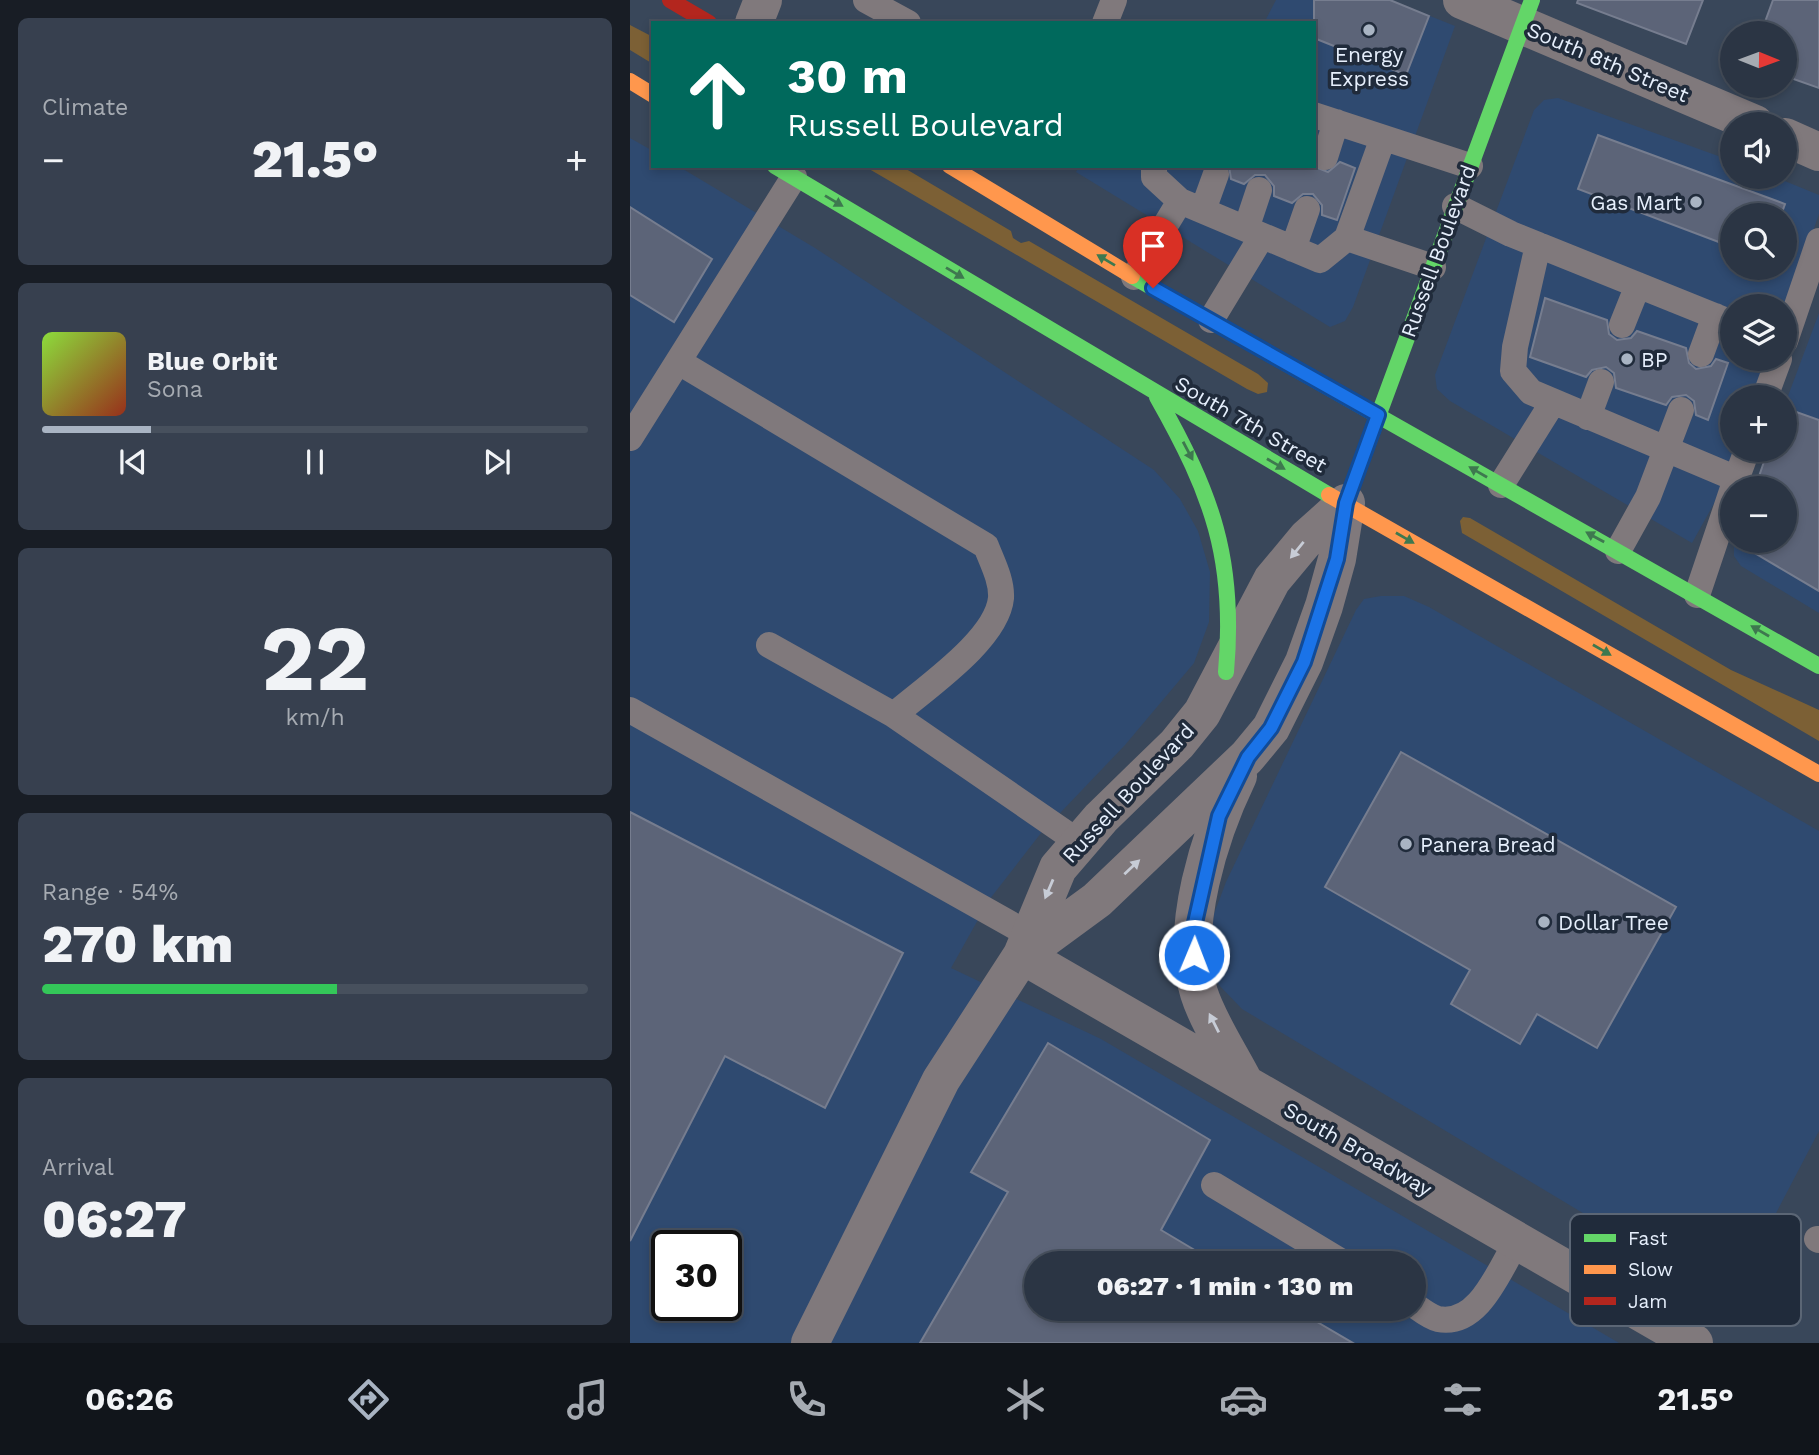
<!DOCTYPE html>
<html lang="en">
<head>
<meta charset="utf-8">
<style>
  :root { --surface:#2b3544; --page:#37404f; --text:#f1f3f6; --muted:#a6abb2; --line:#47505d; --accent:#a9b4c3 }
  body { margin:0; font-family:"Work Sans",sans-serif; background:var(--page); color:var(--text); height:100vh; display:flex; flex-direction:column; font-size:26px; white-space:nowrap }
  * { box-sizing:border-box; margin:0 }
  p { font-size:23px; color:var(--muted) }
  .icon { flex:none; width:38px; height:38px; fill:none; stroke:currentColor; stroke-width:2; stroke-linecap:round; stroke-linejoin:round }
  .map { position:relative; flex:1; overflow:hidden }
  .drawer { display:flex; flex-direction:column; gap:18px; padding:18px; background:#181d25; width:630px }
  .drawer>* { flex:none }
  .guide { position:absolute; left:21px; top:21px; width:665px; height:147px; border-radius:0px; box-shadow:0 4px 10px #0003,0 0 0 2px var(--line); background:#00695c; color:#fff; overflow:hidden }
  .needle { width:46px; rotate:91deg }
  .tools { position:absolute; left:1090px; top:21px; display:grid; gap:14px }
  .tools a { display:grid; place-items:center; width:77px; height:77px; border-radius:50%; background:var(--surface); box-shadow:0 4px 10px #0003,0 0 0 2px var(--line); font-size:35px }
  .speed { position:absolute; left:21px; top:1230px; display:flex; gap:14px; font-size:35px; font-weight:700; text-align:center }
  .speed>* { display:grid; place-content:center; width:91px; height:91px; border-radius:50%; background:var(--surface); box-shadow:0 4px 10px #0003,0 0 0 2px var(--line); line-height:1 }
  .speed .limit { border:4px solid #111; border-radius:10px; background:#fff; color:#111 }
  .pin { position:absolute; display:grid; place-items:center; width:60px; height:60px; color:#fff; margin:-72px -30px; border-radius:50% 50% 50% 0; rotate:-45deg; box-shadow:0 0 7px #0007 }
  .pin .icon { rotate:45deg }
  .me { position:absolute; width:77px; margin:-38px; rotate:1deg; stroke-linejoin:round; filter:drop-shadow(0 0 5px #0008) }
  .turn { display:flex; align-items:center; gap:24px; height:147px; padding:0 21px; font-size:32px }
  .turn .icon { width:91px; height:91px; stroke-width:2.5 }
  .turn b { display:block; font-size:49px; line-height:60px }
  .big { font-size:52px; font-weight:800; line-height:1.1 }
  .drawer .card { flex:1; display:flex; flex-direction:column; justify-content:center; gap:10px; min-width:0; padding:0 24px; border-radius:10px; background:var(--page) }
  .drawer .dial { align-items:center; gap:0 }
  .dial b { font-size:91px; line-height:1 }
  .song { display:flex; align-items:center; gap:21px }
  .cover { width:84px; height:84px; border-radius:10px; background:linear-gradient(135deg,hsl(90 70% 55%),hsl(10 70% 35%)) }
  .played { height:7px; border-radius:4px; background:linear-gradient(90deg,var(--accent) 20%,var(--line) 20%) }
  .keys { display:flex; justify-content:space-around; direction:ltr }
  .heat { display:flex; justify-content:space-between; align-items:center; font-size:38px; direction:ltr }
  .charge { height:10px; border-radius:5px; background:linear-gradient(90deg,#34c759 54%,var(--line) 0) }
  .trip { position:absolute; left:394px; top:1251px; width:402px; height:70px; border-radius:35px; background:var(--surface); box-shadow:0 4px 10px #0003,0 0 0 2px var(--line); font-weight:800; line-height:70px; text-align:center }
  .menu { display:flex; height:112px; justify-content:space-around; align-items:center; background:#11151b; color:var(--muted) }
  .menu .icon { width:49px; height:49px }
  .menu .on { color:var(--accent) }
  .menu b { font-size:32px; color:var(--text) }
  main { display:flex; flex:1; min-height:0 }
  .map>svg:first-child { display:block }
  .built { fill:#2f4a70; fill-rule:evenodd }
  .green { fill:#7c6035 }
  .building { fill:#5c6478; stroke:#767d8f; stroke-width:2 }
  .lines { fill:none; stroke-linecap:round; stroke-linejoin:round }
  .lane { stroke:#80797c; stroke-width:26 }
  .street { stroke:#80797c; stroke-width:38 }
  .fast { stroke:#63d668; stroke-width:16 }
  .slow { stroke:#ff974d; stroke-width:16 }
  .jam { stroke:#b3261e; stroke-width:16 }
  .oneway { fill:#3e784f }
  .oneway2 { fill:#c7ccd6 }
  .route-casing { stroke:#114b97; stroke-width:18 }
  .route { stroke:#1a73e8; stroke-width:12 }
  .poi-dot { fill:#a9b4c3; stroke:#202b3b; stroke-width:2.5 }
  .labels { text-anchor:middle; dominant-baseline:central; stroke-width:7; stroke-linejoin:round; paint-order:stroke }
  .poi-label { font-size:21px; fill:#e6effc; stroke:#202b3b; text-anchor:start }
  .street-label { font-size:21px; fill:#e6effc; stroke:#202b3b }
  .key { fill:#202b3b; stroke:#5b6675; stroke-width:2 }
  .key-label { font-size:19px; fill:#e6effc }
</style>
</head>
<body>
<main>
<section class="drawer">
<div class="card"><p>Climate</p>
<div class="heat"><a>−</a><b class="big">21.5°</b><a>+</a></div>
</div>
<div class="card">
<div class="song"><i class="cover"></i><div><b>Blue Orbit</b><p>Sona</p></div></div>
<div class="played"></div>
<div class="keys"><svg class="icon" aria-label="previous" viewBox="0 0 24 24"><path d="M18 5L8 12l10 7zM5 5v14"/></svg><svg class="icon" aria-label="pause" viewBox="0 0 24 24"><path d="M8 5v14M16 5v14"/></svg><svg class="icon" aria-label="next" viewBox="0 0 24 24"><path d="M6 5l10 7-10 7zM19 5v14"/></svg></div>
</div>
<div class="card dial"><b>22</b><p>km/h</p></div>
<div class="card"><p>Range · 54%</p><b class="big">270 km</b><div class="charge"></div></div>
<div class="card"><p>Arrival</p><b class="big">06:27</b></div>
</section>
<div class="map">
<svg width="1189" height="1343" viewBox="0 0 1189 1343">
  <rect width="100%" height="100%" fill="#39475a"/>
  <!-- built -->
  <path class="built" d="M 646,0 L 760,0 L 825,26 L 723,307 L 715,321 L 700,327 L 446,172 L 449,166 L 684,166 L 684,23 L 634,23 Z
    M 928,98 L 1102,161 L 1102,177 L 1145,177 L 1189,195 L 1189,214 L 1155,311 L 1155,306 L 1102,306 L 1102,359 L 1138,359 L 1125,397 L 1102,397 L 1102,450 L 1106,450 L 1092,489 L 1062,543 L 820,401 L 807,389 L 805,375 L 904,110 L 914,100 ZM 1102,215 L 1155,215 L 1155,268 L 1102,268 Z
    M 0,138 L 23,151 L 23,166 L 48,166 L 185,248 L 524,470 L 550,499 L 568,531 L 580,572 L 579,622 L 564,663 L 495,745 L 411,833 L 359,900 L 321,968 L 471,1039 L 989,1343 L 0,1343 ZM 37,1246 L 96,1246 L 96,1306 L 37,1306 ZM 406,1264 L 784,1264 L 784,1309 L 406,1309 Z
    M 1189,313 L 1189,613 L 1111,566 L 1104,556 L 1104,541 L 1155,541 L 1155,488 L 1124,488 L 1138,450 L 1155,450 L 1155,404 Z
    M 751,596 L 774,596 L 799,607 L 1189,831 L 1189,1131 L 1100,1301 L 612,1009 L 589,985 L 579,951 L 584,914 L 596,882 L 726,610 L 734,599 Z"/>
  <!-- green -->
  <path class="green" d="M 0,25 L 23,37 L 23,64 L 0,50 Z
    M 234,166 L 271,166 L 381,231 L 383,238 L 391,243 L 399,241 L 628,374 L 638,383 L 637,392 L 628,394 L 617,389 Z
    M 833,517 L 840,518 L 1101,670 L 1189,710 L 1189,741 L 832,533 L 830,521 Z"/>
  <!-- building -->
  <path class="building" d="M 684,0 L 760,0 L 799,16 L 776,75 L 684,38 Z
    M 948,0 L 1073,0 L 1056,44 L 947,3 Z
    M 1143,0 L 1189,0 L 1189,88 L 1155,76 L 1155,33 L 1131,33 Z
    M 968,135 L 1155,204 L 1151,215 L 1102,215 L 1102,247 L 948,189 Z
    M 710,162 L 725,168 L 707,220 L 692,215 L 692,205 L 683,194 L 673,194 L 662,203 L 644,196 L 644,186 L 635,175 L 625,175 L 614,184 L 601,179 L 599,166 L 683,166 L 698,172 Z
    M 0,207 L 82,259 L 44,322 L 0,295 Z
    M 915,298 L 977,320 L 979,334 L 987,340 L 1001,338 L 1007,331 L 1056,348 L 1059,363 L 1066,369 L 1081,366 L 1086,359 L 1098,363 L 1078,420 L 1066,415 L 1064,401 L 1056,395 L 1042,397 L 1036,405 L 986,388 L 984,373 L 976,367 L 962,370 L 956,377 L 900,357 Z
    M 1155,408 L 1189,420 L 1189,591 L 1106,542 L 1155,541 L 1155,488 L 1125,488 L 1138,450 L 1155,450 Z
    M 771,752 L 1046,907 L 967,1048 L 907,1014 L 890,1044 L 821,1004 L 840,970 L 695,887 Z
    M 0,812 L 273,953 L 195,1108 L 95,1056 L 0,1241 Z
    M 418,1043 L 580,1140 L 531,1230 L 588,1264 L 406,1264 L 406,1309 L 665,1309 L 723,1343 L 290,1343 L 378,1192 L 341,1172 Z"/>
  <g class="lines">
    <!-- lane -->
    <path class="lane" d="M 236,0 L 278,23
      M 475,23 L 484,0
      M 684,115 L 840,166
      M 695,157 L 706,122
      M 524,166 L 524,177 L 550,201 L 690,260 L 717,238 L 803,267
      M 825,206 L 881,234 L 1102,323
      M 573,210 L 586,174
      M 616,229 L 629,190
      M 717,238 L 753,138
      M 908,245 L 885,347 L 883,371 L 901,392 L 1107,479
      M 663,249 L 677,209
      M 504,277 L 550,201
      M 581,320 L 632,236
      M 992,325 L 1008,285
      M 1155,341 L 1189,241
      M 1071,354 L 1085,316
      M 49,362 L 356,546 C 362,562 372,580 371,598 C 367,640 295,688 264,715 L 450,843
      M 1135,397 L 1149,359
      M 958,417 L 971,382
      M 0,438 L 164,177
      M 871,485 L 923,402
      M 1103,488 L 1117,450
      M 988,551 L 1018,497 L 1051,410
      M 1067,595 L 1102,491
      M 139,645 L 264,715
      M 0,710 L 400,935
      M 584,1185 L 715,1264
      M 1187,1239 L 1189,1240
      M 784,1305 C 791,1310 800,1317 808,1319 C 849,1327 869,1270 887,1241"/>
    <!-- street -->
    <path class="street" d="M 832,0 L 1125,124
      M 124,23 L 133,0
      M 1155,137 L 1189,152
      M 608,776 C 580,834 549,929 569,993 C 578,1022 601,1056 615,1084
      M 392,955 L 1064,1343
      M 392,955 L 467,900 L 617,757 L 641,728 L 674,662 L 694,606 L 707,559 L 716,503
      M 180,1343 L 311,1080 L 392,955 L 428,868 L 471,818 L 547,744 L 572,713 L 642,580 L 677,538 L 716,503"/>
    <!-- fast -->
    <path class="fast" d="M 145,166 L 699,495
      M 502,276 L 1189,666
      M 527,397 C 582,494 606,559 596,672
      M 716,503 L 902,0"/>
    <!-- slow -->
    <path class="slow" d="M 0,81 L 23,95
      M 320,166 L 502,276
      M 699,495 L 1189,774"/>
    <!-- jam -->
    <path class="jam" d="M 40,0 L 79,23"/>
  </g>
  <!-- one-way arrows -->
  <defs><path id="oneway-solid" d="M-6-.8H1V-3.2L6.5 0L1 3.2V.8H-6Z" transform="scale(1.75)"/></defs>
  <g class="oneway">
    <use href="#oneway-solid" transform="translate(204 201) rotate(31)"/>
    <use href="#oneway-solid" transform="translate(476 260) rotate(-149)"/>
    <use href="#oneway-solid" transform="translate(325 273) rotate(31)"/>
    <use href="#oneway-solid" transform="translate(558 451) rotate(62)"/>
    <use href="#oneway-solid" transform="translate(646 464) rotate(30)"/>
    <use href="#oneway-solid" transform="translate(848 472) rotate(-150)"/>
    <use href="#oneway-solid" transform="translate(965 537) rotate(-151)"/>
    <use href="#oneway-solid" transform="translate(775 538) rotate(30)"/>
    <use href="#oneway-solid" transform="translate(1130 631) rotate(-150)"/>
    <use href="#oneway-solid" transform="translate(972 650) rotate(30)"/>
  </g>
  <g class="oneway2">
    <use href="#oneway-solid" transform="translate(667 550) rotate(129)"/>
    <use href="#oneway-solid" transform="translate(502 867) rotate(-43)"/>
    <use href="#oneway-solid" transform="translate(419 889) rotate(113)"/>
    <use href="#oneway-solid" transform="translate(584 1023) rotate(-117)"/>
  </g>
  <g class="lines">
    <defs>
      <path id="route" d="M 523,288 L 748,415 L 716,503 L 707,559 L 674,662 L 641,728 L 618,757 L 589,816 L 562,936 L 564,955"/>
    </defs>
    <!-- route casing -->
    <use href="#route" class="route-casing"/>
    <!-- route -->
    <use href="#route" class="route"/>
  </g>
  <!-- markers -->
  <g class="poi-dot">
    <circle cx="739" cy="30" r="7"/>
    <circle cx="1066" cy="202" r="7"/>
    <circle cx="997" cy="359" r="7"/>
    <circle cx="776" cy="844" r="7"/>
    <circle cx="914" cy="922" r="7"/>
  </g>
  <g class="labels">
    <!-- poi labels -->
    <g class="poi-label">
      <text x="739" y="54" text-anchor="middle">Energy<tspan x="739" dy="24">Express</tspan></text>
      <text x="1052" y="202" text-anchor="end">Gas Mart</text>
      <text x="1011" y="359">BP</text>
      <text x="790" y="844">Panera Bread</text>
      <text x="928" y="922">Dollar Tree</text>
    </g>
    <!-- street labels -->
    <g class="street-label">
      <text transform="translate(978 62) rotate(23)">South 8th Street</text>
      <text transform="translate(808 251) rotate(-70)">Russell Boulevard</text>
      <text transform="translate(621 424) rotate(30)">South 7th Street</text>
      <text transform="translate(498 793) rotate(-47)">Russell Boulevard</text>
      <text transform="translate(728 1149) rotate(30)">South Broadway</text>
    </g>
  </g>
  <!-- legend -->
  <rect x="940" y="1214" width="231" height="112" rx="10" class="key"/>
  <rect x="954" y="1234" width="32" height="8" fill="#63d668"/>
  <rect x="954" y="1265" width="32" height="9" fill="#ff974d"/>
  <rect x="954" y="1297" width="32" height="8" fill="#b3261e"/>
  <g class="key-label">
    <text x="998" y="1245">Fast</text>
    <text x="998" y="1276">Slow</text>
    <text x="998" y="1308">Jam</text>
  </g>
</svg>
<div class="tools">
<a><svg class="needle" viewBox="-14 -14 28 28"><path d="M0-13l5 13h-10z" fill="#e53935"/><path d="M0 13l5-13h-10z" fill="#a6abb2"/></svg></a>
<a><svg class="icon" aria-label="sound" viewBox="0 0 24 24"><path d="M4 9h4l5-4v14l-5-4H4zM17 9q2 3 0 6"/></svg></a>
<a><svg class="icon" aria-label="search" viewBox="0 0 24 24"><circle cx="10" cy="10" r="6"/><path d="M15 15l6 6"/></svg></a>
<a><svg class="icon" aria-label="layers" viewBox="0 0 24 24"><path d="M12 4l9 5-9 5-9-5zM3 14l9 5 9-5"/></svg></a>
<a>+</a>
<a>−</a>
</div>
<div class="speed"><div class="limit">30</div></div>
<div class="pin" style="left:523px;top:288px;background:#d93025"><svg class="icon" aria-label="arrive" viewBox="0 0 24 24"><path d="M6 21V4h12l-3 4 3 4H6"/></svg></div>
<svg class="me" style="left:564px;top:955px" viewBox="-20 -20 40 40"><circle r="17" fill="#1a73e8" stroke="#fff" stroke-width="3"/><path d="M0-11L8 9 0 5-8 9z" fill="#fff"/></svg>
<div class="trip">06:27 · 1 min · 130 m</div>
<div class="guide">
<div class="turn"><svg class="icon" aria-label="ahead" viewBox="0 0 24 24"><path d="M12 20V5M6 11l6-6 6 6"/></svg><div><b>30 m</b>Russell Boulevard</div></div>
</div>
</div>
</main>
<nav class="menu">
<b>06:26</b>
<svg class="icon on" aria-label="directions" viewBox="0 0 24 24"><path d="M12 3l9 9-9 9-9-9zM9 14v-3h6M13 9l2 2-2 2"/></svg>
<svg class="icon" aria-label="music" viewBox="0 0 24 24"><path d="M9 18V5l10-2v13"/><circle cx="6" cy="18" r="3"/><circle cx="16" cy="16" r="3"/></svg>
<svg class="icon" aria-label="phone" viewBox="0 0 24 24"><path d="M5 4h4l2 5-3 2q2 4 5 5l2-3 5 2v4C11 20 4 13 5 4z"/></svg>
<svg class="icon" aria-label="climate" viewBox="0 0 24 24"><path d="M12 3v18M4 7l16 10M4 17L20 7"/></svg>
<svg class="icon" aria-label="car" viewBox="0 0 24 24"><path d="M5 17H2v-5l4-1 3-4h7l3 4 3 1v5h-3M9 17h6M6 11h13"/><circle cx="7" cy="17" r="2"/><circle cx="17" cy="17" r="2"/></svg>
<svg class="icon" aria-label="filters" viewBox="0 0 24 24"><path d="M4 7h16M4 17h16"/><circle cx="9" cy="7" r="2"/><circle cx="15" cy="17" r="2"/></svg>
<b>21.5°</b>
</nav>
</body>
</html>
